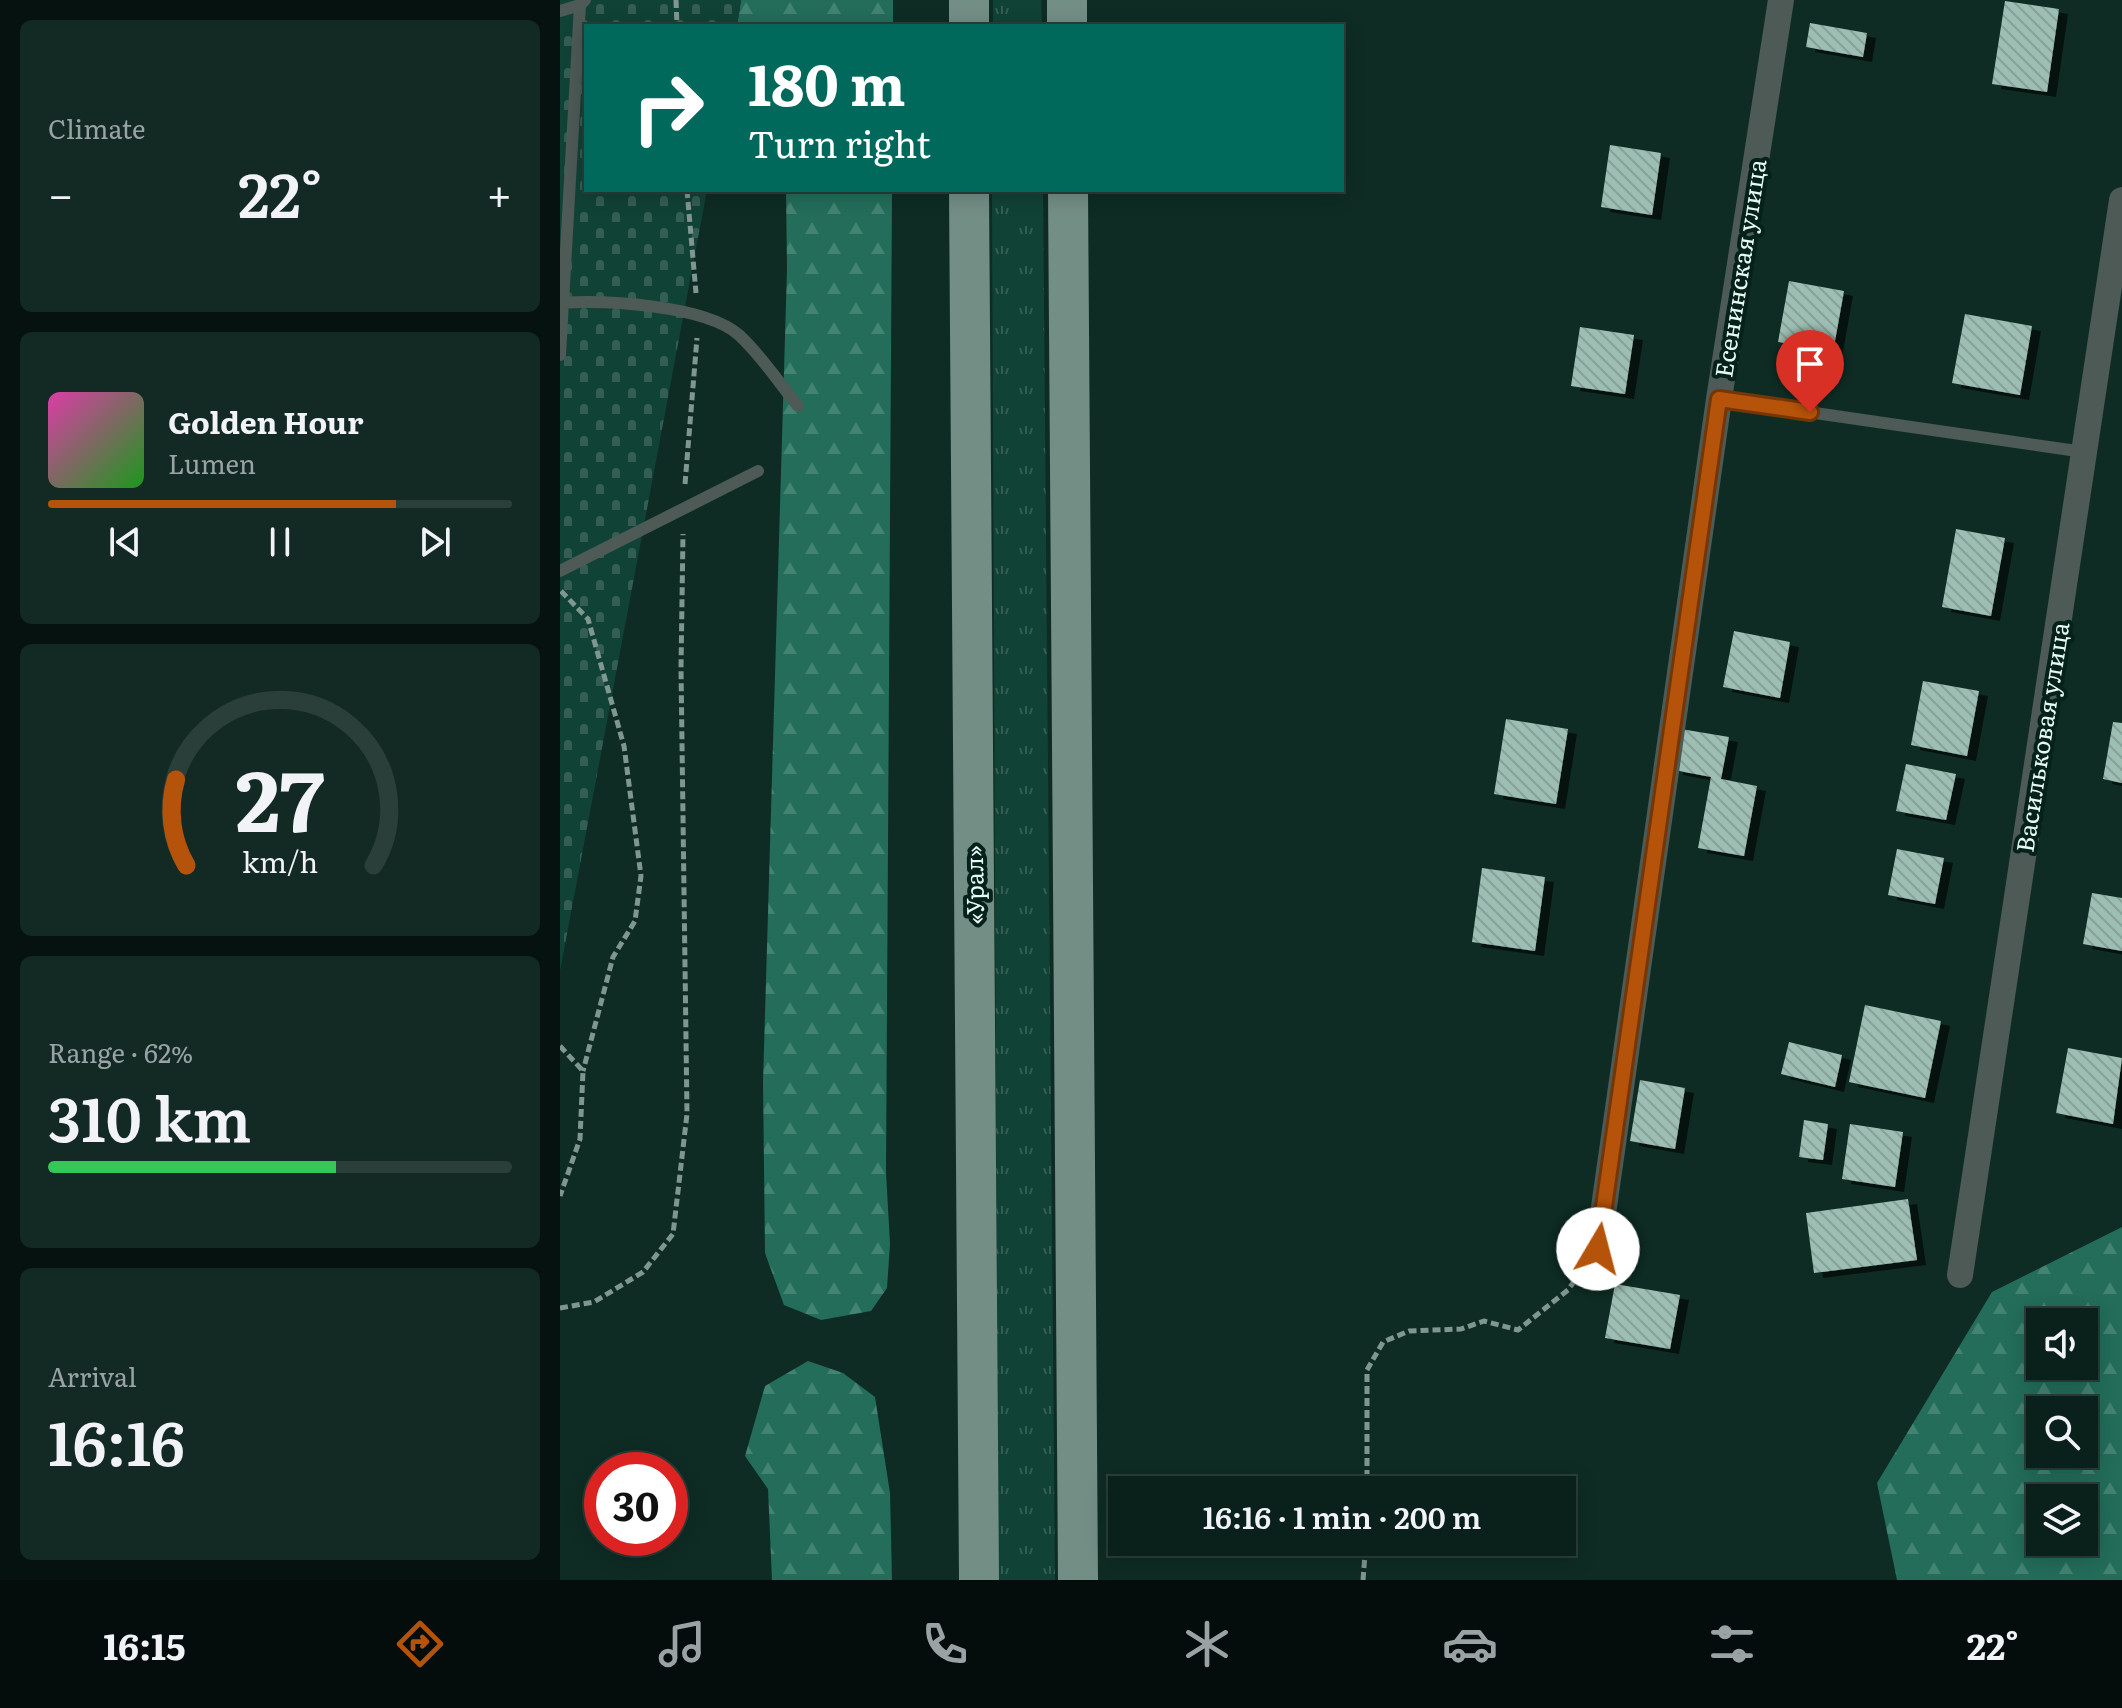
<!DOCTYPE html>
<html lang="en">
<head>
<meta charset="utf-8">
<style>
  :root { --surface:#0a211b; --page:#132924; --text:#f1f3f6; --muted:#99a3a3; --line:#2a3e3a; --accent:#b45309 }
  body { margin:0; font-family:Literata,serif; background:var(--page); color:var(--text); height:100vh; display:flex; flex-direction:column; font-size:30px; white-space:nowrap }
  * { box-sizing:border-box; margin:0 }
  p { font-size:26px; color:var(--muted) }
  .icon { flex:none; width:44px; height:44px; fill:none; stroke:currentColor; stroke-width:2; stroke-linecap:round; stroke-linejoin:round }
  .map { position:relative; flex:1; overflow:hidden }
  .panel { display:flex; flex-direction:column; gap:20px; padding:20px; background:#06120f; width:560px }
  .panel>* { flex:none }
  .hud { position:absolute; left:24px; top:24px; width:760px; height:168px; border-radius:0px; box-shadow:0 4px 20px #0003,0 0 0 2px var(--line); background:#00695c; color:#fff; overflow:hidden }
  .tools { position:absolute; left:1466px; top:1308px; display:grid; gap:16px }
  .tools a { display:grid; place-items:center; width:72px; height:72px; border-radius:0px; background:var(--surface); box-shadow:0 4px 20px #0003,0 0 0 2px var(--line); font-size:40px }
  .speed { position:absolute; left:24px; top:1452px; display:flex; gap:16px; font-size:40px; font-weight:700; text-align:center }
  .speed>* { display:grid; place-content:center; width:104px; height:104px; border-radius:50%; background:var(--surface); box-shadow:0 4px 20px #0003,0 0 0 2px var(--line); line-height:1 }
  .speed .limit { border:12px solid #d22; background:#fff; color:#111 }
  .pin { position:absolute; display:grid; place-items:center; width:68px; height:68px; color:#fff; margin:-82px -34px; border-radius:50% 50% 50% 0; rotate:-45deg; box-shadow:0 0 8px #0007 }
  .pin .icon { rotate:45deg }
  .me { position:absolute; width:88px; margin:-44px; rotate:8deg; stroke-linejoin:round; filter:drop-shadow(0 0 6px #0008) }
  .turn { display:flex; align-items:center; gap:28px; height:168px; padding:0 32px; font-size:36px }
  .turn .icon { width:104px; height:104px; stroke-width:2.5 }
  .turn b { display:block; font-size:56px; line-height:68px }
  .big { font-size:60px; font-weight:600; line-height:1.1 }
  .panel .tile { flex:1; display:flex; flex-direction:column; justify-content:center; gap:12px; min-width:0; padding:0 28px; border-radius:12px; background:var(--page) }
  .panel .dial { align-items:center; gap:0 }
  .dial svg { height:208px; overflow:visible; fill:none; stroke:var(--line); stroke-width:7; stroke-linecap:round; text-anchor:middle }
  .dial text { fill:var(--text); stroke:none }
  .song { display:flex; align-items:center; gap:24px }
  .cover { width:96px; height:96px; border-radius:12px; background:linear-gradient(135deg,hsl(320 70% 55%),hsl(120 70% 35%)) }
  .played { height:8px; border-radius:4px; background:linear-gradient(90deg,var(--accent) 75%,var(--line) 75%) }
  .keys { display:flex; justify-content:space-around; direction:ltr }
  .heat { display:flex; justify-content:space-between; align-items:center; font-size:44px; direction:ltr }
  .charge { height:12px; border-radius:6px; background:linear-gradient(90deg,#34c759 62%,var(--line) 0) }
  .trip { position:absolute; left:548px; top:1476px; width:468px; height:80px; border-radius:0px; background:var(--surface); box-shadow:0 4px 20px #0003,0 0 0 2px var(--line); font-weight:600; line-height:80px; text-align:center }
  .tab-bar { display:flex; height:128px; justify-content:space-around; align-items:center; background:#040d0b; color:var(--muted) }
  .tab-bar .icon { width:56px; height:56px }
  .tab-bar .active { color:var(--accent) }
  .tab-bar b { font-size:36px; color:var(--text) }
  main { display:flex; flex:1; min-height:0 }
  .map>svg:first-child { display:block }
  .grass { fill:url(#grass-tufts) }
  .forest { fill:url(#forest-firs); fill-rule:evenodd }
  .cemetery { fill:url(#cemetery-stones) }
  .building { fill:url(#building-back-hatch); filter:url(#shadow) }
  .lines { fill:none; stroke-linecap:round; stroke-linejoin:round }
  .path { stroke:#809790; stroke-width:5; stroke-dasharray:8 4; stroke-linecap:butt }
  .lane { stroke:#4d5a56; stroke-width:12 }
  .street { stroke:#4d5a56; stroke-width:26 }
  .primary { stroke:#738e85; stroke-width:40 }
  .route-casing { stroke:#753606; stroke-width:20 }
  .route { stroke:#b45309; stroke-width:14 }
  .labels { text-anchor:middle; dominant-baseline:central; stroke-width:8; stroke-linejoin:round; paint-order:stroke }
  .street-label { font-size:24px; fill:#e8f9f3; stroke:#04221a }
</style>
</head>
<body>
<main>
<section class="panel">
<div class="tile"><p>Climate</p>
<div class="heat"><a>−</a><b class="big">22°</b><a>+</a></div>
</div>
<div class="tile">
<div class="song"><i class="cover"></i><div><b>Golden Hour</b><p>Lumen</p></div></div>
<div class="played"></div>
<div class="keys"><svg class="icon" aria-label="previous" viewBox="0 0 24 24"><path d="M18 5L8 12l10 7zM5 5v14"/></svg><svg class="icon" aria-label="pause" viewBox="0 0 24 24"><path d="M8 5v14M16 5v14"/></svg><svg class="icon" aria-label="next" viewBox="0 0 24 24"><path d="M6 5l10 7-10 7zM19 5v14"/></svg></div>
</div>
<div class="tile dial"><svg viewBox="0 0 100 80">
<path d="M14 69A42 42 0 1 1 86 69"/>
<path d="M14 69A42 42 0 0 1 10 36" stroke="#b45309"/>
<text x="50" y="56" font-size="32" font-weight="700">27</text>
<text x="50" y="72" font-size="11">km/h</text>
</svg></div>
<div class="tile"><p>Range · 62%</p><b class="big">310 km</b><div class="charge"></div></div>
<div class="tile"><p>Arrival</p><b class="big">16:16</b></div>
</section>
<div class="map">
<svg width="1562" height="1580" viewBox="0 0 1562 1580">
  <defs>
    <pattern id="grass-tufts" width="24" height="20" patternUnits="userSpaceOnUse" patternTransform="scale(2)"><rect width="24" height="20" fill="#114236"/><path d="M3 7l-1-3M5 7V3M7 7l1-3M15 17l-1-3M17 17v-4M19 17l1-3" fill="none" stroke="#345e54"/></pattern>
    <pattern id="forest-firs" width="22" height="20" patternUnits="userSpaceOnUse" patternTransform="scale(2)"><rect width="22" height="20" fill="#236d5a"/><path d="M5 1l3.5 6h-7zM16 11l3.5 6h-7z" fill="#438372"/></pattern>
    <pattern id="cemetery-stones" width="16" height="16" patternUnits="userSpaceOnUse" patternTransform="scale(2)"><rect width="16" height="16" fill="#114236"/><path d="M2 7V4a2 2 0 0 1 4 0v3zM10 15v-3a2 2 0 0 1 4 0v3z" fill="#345e54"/></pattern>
    <pattern id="building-back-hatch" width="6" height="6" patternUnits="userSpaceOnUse" patternTransform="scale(2)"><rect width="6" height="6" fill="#9dbeb3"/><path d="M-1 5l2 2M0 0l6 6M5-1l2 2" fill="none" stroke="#87a198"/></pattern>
    <filter id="shadow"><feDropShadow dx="9" dy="5" stdDeviation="0" flood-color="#0009"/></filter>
  </defs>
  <rect width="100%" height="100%" fill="#0e2c24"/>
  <!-- grass -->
  <path class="grass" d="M 433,0 L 481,0 L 482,26 L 433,26 Z
    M 432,190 L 483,190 L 495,1580 L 438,1580 Z"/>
  <!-- forest -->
  <path class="forest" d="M 181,0 L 333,0 L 333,26 L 177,26 Z
    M 226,190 L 332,190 L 326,1172 L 330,1244 L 327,1288 L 311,1311 L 261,1320 L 224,1305 L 205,1253 L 203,1082 L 227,269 Z
    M 1562,1227 L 1562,1580 L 1337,1580 L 1317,1483 L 1432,1292 ZM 1480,1322 L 1524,1322 L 1524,1366 L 1480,1366 ZM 1480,1410 L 1524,1410 L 1524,1454 L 1480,1454 ZM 1480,1498 L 1524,1498 L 1524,1542 L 1480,1542 Z
    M 248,1361 L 283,1373 L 315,1397 L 330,1493 L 332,1580 L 212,1580 L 208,1489 L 185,1456 L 205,1386 Z"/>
  <!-- cemetery -->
  <path class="cemetery" d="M 0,0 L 181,0 L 177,26 L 26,26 L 26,190 L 147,190 L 0,971 Z"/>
  <!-- building -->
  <path class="building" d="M 1445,1 L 1499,9 L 1487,92 L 1432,84 Z
    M 1250,23 L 1307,33 L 1303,57 L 1246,47 Z
    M 1050,145 L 1101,153 L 1092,215 L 1041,207 Z
    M 1229,281 L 1284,291 L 1273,352 L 1218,342 Z
    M 1405,314 L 1472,326 L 1460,395 L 1392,383 Z
    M 1020,327 L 1074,335 L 1065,394 L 1011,386 Z
    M 1396,529 L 1445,538 L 1431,616 L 1382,607 Z
    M 1174,631 L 1230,642 L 1220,698 L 1163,687 Z
    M 1363,681 L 1419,691 L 1407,756 L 1351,745 Z
    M 946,719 L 1008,729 L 996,804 L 934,794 Z
    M 1553,722 L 1562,723 L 1562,783 L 1543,779 Z
    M 1121,729 L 1169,737 L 1161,779 L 1197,786 L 1184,856 L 1138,848 L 1151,777 L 1114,770 Z
    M 1346,764 L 1396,774 L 1386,820 L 1336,811 Z
    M 1337,849 L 1384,858 L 1375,904 L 1328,895 Z
    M 922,868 L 985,877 L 975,951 L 912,942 Z
    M 1532,893 L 1562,898 L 1562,951 L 1523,944 Z
    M 1305,1005 L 1381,1021 L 1365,1098 L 1289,1082 Z
    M 1229,1042 L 1282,1055 L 1275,1087 L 1221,1074 Z
    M 1508,1048 L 1562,1058 L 1553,1124 L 1496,1113 Z
    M 1080,1080 L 1125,1088 L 1115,1149 L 1070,1141 Z
    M 1244,1120 L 1268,1124 L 1263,1160 L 1239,1157 Z
    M 1290,1124 L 1343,1132 L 1335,1187 L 1282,1179 Z
    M 1348,1199 L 1357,1260 L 1254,1273 L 1246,1213 Z
    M 1055,1284 L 1120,1295 L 1110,1349 L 1045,1338 Z"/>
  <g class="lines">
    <!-- path -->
    <path class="path" d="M 116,0 L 117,26
      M 127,190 L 136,293
      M 125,484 L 137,338
      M 1,591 L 28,619 L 64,746 L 81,876 L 75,921 L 53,957 L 23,1071
      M 0,1046 L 23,1071 L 20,1139 L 0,1196
      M 0,1308 L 34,1302 L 83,1272 L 113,1234 L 127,1114 L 121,668 L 123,534
      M 807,1490 L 807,1370 L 823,1342 L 849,1331 L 901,1329 L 924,1321 L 958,1330 L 1008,1290 L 1023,1269
      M 803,1580 L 806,1542"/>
    <!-- lane -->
    <path class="lane" d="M 0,11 L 20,5
      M 0,303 C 45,300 145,305 179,335 C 201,355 219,383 238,406
      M 0,355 L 20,5 L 25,0
      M 1159,399 L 1524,452
      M 0,571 L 198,471"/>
    <!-- street -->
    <path class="street" d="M 1038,1249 L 1159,399 L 1221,0
      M 1400,1275 L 1562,200"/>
    <!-- primary -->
    <path class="primary" d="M 409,0 L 409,26
      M 507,0 L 507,26
      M 409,190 L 419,1580
      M 508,190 L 518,1580"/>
  </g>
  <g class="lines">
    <defs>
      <path id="route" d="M 1038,1249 L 1159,399 L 1250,412"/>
    </defs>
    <!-- route casing -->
    <use href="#route" class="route-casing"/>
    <!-- route -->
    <use href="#route" class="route"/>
  </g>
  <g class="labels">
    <!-- street labels -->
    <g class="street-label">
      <text transform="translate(1179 268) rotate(-81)">Есенинская улица</text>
      <text transform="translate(1481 737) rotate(-81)">Васильковая улица</text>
      <text transform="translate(413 885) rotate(-91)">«Урал»</text>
    </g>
  </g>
</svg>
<div class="tools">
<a><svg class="icon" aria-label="sound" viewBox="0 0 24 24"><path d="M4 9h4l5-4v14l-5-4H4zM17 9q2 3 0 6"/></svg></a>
<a><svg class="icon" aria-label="search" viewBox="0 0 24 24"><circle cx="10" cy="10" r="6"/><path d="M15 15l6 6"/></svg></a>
<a><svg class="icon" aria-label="layers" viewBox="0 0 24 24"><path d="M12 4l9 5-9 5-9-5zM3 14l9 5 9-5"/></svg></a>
</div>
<div class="speed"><div class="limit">30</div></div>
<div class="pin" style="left:1250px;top:412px;background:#d93025"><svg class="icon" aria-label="arrive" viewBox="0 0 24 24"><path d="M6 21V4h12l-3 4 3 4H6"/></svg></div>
<svg class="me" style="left:1038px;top:1249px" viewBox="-20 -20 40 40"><circle r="19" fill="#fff"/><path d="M0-13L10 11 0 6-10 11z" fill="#b45309"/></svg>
<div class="trip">16:16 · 1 min · 200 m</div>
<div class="hud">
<div class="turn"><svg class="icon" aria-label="right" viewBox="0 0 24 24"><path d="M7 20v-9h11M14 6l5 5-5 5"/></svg><div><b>180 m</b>Turn right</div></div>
</div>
</div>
</main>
<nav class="tab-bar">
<b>16:15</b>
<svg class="icon active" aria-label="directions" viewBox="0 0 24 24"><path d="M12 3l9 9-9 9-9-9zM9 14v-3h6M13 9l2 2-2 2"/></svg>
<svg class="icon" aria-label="music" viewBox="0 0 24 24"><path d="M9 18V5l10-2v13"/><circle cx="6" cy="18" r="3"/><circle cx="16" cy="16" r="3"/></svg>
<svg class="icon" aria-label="phone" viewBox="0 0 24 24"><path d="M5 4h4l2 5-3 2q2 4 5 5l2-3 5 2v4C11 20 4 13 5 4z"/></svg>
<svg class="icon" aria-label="climate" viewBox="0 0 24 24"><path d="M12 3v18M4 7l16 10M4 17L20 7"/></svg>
<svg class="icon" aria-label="car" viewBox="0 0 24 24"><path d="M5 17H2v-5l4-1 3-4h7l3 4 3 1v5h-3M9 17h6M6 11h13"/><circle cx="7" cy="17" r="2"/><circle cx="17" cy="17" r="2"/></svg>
<svg class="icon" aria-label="filters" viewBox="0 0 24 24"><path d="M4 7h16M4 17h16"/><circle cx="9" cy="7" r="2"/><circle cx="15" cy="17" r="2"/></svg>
<b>22°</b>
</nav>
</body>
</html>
